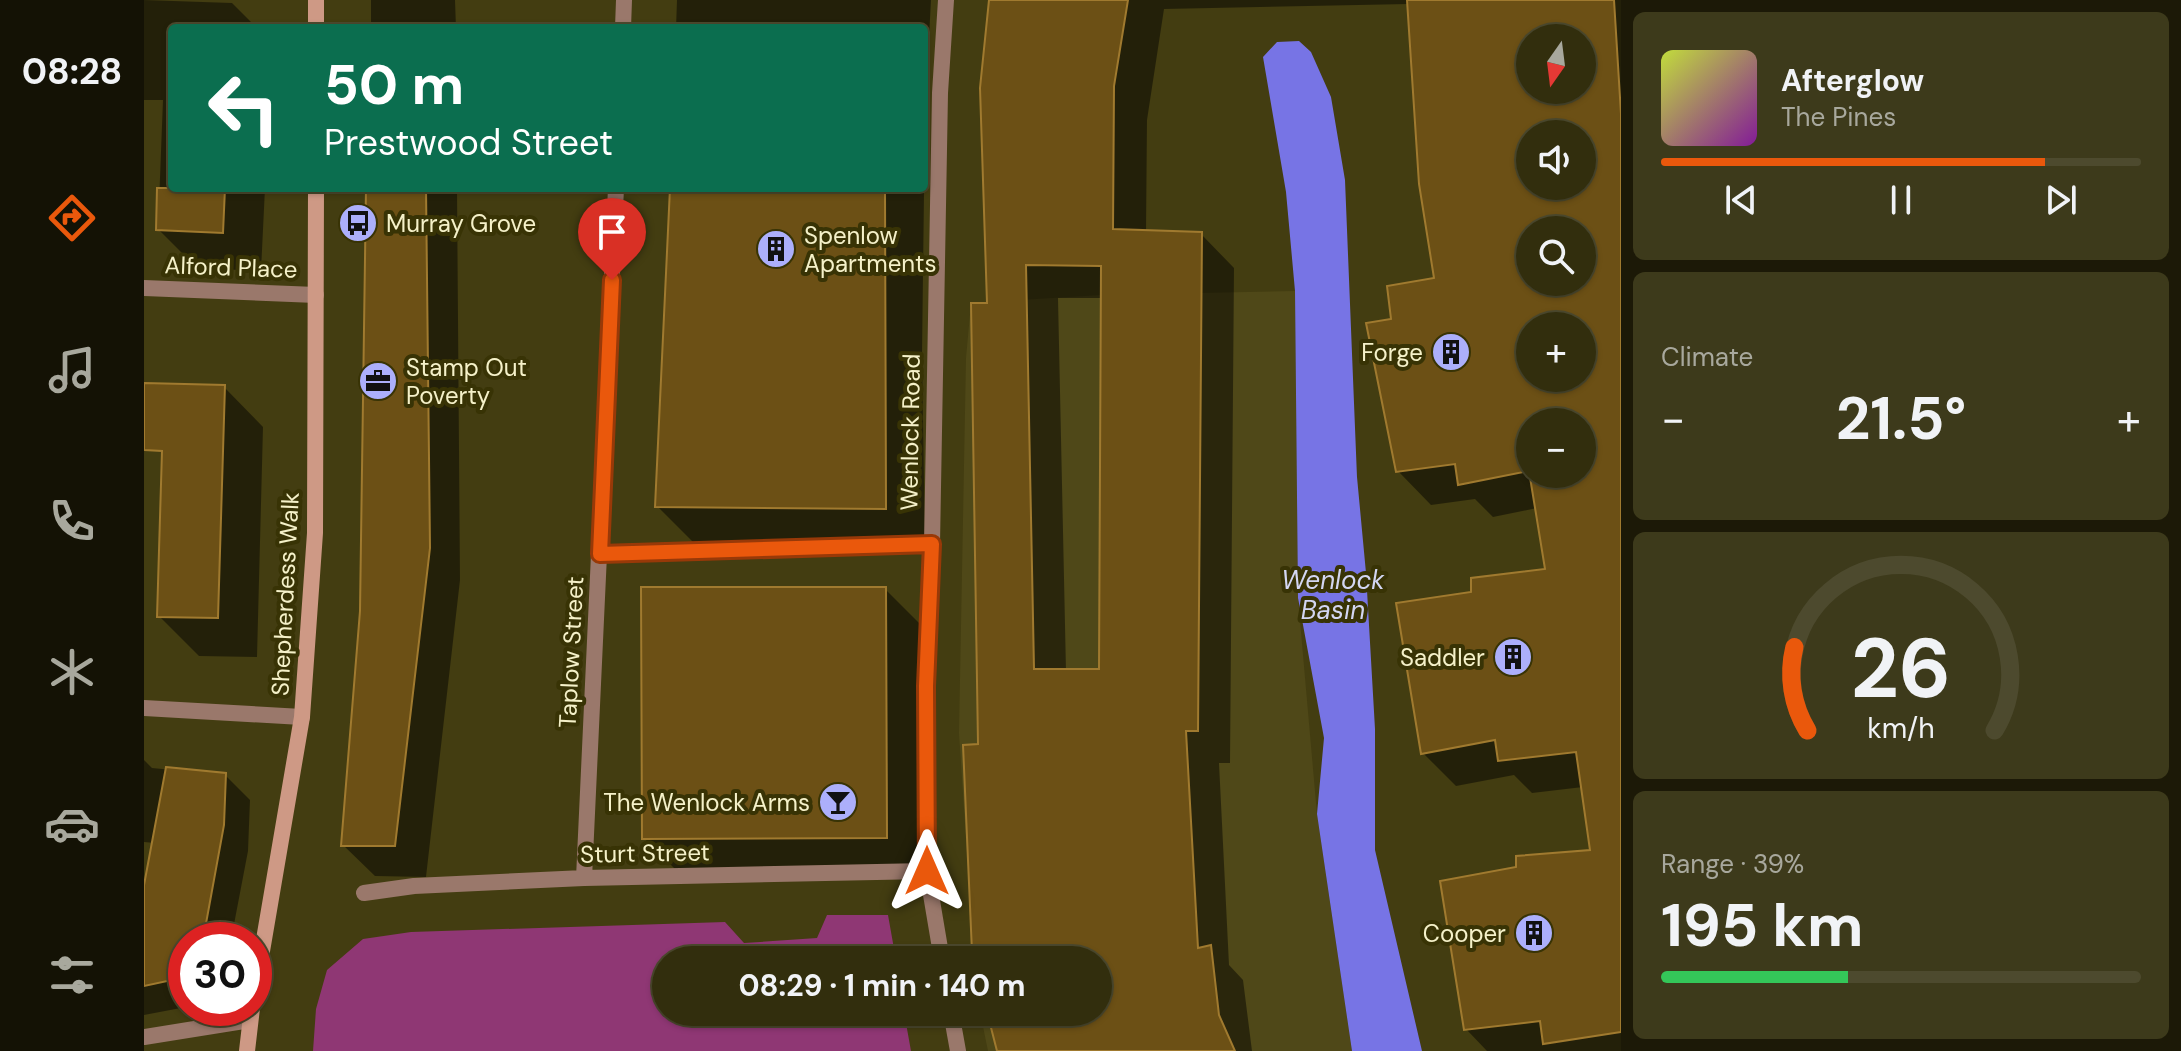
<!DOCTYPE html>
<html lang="en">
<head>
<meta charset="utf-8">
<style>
  :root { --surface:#322e0d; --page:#3d3a1b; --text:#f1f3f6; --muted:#a8a89d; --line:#4d4a2e; --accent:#ea580c }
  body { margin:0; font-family:"DM Sans",sans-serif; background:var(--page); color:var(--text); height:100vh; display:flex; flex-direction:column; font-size:30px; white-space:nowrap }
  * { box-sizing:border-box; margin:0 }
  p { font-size:26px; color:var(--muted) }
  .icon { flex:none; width:44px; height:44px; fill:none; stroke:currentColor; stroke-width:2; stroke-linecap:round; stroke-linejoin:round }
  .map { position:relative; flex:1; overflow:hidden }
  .details { display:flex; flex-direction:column; gap:12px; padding:12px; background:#1c1907; width:560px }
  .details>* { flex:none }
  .banner { position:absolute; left:24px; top:24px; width:760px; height:168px; border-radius:8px; box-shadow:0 2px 6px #0004,0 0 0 2px var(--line); background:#0b6e4f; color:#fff; overflow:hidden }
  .needle { width:52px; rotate:194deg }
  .tools { position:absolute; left:1372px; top:24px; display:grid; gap:16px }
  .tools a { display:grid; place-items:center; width:80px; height:80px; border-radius:50%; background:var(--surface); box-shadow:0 2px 6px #0004,0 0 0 2px var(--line); font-size:40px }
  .speed { position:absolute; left:24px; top:922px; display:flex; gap:16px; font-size:40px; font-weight:700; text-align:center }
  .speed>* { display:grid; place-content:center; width:104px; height:104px; border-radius:50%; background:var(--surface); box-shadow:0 2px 6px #0004,0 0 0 2px var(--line); line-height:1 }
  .speed .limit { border:12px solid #d22; background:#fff; color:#111 }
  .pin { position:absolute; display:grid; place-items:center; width:68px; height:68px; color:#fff; margin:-82px -34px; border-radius:50% 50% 50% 0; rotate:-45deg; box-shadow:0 0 8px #0007 }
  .pin .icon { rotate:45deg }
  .me { position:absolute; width:88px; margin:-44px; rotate:0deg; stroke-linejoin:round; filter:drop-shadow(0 0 6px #0008) }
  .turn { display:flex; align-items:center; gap:28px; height:168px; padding:0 24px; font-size:36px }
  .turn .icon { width:104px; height:104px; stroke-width:2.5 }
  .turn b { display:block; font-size:56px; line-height:68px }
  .big { font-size:60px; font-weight:700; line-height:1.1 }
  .details .tile { flex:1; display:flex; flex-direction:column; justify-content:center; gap:12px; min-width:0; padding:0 28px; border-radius:12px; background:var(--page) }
  .details .dial { align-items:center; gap:0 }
  .dial svg { height:208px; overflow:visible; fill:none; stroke:var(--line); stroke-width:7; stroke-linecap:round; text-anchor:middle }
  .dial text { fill:var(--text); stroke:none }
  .song { display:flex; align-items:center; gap:24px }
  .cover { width:96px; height:96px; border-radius:12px; background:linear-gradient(135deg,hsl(70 70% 55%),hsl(290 70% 35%)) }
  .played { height:8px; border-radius:4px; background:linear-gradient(90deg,var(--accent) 80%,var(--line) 80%) }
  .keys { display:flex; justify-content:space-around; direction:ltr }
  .heat { display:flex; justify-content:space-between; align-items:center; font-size:44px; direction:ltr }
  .charge { height:12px; border-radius:6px; background:linear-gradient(90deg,#34c759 39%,var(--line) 0) }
  .trip { position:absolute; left:508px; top:946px; width:460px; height:80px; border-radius:40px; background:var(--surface); box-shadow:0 2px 6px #0004,0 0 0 2px var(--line); font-weight:700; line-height:80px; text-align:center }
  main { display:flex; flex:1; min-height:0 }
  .dock { display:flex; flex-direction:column; width:144px; justify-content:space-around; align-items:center; background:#141205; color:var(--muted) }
  .dock .icon { width:56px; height:56px }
  .dock .active { color:var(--accent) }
  .dock b { font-size:36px; color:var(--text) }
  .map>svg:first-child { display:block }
  .built { fill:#4f4818 }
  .green { fill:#8f3774 }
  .water { fill:#7774e5 }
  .shadow { fill:#0007; fill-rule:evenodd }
  .building { fill:#6c5015; stroke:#a07a2f; stroke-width:2; fill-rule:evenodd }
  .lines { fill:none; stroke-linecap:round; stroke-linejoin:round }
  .street { stroke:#9a786b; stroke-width:16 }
  .secondary { stroke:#ce9985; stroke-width:16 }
  .route-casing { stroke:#983908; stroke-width:20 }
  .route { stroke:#ea580c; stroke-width:14 }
  .labels { text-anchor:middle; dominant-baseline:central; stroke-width:8; stroke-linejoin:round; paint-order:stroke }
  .poi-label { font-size:24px; fill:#f5f1c9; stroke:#383305; text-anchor:end }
  .street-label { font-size:24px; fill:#f5f1c9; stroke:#383305 }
  .water-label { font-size:26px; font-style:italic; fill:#d3d6f2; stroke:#383305 }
</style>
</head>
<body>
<main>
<nav class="dock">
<b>08:28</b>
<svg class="icon active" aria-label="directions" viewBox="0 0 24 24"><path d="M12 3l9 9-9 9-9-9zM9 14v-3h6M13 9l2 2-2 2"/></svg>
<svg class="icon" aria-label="music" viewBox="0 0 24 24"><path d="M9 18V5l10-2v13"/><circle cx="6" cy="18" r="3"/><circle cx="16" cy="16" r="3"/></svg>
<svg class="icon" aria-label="phone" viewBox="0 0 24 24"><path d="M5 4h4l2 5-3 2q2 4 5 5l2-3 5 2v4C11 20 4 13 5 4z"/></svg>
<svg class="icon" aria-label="climate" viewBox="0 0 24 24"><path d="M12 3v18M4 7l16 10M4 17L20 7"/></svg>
<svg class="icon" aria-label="car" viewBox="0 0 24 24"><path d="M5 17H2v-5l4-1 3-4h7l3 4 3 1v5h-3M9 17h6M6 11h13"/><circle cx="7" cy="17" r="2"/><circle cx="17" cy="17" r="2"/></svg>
<svg class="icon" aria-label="filters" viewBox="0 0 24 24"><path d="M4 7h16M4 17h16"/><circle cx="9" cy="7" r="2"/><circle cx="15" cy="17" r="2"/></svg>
</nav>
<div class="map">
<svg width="1477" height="1051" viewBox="0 0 1477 1051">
  <rect width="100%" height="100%" fill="#433d11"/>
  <!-- built -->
  <path class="built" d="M 1151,291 L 1154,598 L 1173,814 L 1208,1051 L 844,1051 L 836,1012 L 954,1012 L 954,960 L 830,960 L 815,733 L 822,358 L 827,303 L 957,295 Z"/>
  <!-- green -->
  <path class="green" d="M 683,915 L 744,915 L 752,960 L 522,960 L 522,1012 L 760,1012 L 767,1051 L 169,1051 L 172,1009 L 183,970 L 219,939 L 267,932 L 581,922 L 600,943 L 673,938 Z"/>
  <!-- water -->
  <path class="water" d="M 1155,41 L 1167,52 L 1187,97 L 1201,180 L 1213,477 L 1222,573 L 1231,729 L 1231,850 L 1278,1051 L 1208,1051 L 1173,814 L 1180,738 L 1154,598 L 1151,291 L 1142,192 L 1119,57 L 1133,42 Z"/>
  <!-- shadow -->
  <path class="shadow" d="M 0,0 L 88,3 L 113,28 L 28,28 L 28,188 L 121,188 L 117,271 L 53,268 L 14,229 L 19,100 L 0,100 Z
    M 227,0 L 311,0 L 312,28 L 227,28 Z
    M 533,0 L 787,0 L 781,113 L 778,355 L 781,547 L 553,546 L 513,506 L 528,188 L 780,188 L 780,28 L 532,28 Z
    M 847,0 L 1477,0 L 1477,1051 L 1343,1051 L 1322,1029 L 1448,851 L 1439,787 L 1388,793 L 1370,775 L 1312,786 L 1279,753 L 1329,594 L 1404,571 L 1393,508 L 1349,517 L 1331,499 L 1287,505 L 1254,471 L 1249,320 L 1292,280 L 1265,4 L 1020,9 L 1003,120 L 1002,232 L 1057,234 L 1090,268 L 1086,763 L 1075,763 L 1085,965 L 1099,980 L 1108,1051 L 855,1051 L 845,1012 L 954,1012 L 954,960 L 832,960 L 845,305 ZM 1386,38 L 1438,38 L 1438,90 L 1386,90 ZM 1386,134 L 1438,134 L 1438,186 L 1386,186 ZM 1386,230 L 1438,230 L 1438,282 L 1386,282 ZM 914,298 L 959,298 L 957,671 L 922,671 ZM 1386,326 L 1438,326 L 1438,378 L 1386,378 ZM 1386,422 L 1438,422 L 1438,474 L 1386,474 Z
    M 224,188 L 313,188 L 316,580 L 282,877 L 231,876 L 199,845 L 218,611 Z
    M 80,387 L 119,427 L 113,657 L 55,656 L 15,616 Z
    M 741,589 L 778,626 L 779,874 L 537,875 L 500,838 Z
    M 0,760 L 8,768 L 81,775 L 106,800 L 104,851 L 87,940 L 42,940 L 42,1007 L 0,1015 L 0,891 L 11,843 L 0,842 Z"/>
  <!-- building -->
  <path class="building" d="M 845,0 L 984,0 L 970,86 L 969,229 L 1058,232 L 1054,731 L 1042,731 L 1054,948 L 1067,945 L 1075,1015 L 1091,1051 L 853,1051 L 843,1012 L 954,1012 L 954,960 L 830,960 L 828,952 L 819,745 L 834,744 L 827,303 L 843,303 L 836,88 ZM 882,265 L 957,266 L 955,669 L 890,669 Z
    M 1263,0 L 1470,0 L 1477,114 L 1477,1032 L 1399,1044 L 1396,1021 L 1320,1030 L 1296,881 L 1372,867 L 1372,856 L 1446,850 L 1432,752 L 1354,761 L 1351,740 L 1277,754 L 1252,603 L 1327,592 L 1327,578 L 1401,569 L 1385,471 L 1314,485 L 1311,464 L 1252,472 L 1222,323 L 1247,319 L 1243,286 L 1290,278 L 1275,184 ZM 1386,38 L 1438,38 L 1438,90 L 1386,90 ZM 1386,134 L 1438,134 L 1438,186 L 1386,186 ZM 1386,230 L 1438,230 L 1438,282 L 1386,282 ZM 1386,326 L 1438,326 L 1438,378 L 1386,378 ZM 1386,422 L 1438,422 L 1438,474 L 1386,474 Z
    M 13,188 L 81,188 L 79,233 L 12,230 Z
    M 222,188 L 282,188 L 286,548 L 251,846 L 197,846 L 216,611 Z
    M 526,188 L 741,188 L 742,509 L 511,507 Z
    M 0,383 L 81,385 L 74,618 L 13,617 L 18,451 L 0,450 Z
    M 497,587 L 742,587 L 743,838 L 498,839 Z
    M 22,767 L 82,773 L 80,825 L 59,940 L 42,940 L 42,977 L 0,986 L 0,885 Z"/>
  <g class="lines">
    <!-- street -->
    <path class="street" d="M 479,28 L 480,0
      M 0,288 L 172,295
      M 456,554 L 788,544
      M 0,708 L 158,717
      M 440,878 L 472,188
      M 220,893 L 270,886 L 440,878 L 783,871
      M 798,960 L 783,871 L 782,686 L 788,544 L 796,93 L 802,0
      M 807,1012 L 814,1051
      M 0,1037 L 106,1020"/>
    <!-- secondary -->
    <path class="secondary" d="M 172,28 L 172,0
      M 110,998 L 158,717 L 171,533 L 172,188
      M 103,1051 L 108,1008"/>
  </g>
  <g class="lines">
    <defs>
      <path id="route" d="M 468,280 L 456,554 L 788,544 L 782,686 L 783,871"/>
    </defs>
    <!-- route casing -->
    <use href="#route" class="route-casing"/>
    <!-- route -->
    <use href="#route" class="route"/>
  </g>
  <!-- icons -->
  <defs>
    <symbol id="bus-disc" viewBox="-11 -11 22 22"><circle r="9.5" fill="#acaffb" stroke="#383305"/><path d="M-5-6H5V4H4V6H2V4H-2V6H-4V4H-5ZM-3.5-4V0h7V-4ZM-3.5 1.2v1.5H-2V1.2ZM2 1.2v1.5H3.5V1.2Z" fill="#111"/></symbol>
    <symbol id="building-disc" viewBox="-11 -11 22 22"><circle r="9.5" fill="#acaffb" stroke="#383305"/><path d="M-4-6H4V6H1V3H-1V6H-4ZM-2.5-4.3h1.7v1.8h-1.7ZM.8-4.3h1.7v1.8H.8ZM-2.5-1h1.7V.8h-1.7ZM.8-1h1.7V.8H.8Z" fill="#111"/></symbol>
    <symbol id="office-disc" viewBox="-11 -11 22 22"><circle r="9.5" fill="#acaffb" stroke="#383305"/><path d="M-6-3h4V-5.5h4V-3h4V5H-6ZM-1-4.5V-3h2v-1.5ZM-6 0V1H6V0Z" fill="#111"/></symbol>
    <symbol id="bar-disc" viewBox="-11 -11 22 22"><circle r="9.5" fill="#acaffb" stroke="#383305"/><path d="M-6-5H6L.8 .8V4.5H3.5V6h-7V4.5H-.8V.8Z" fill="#111"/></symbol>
  </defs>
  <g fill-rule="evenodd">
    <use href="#bus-disc" x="192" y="201" width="44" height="44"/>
    <use href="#building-disc" x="610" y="227" width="44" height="44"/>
    <use href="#building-disc" x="1285" y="330" width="44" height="44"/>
    <use href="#office-disc" x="212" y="359" width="44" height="44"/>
    <use href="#building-disc" x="1347" y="635" width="44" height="44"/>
    <use href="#bar-disc" x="672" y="780" width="44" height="44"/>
    <use href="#building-disc" x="1368" y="911" width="44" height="44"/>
  </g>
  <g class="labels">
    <!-- poi labels -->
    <g class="poi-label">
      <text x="242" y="223" text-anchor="start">Murray Grove</text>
      <text x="660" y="235" text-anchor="start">Spenlow<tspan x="660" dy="28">Apartments</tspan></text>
      <text x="1279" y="352">Forge</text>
      <text x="262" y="367" text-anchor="start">Stamp Out<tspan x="262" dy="28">Poverty</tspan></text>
      <text x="1341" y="657">Saddler</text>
      <text x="666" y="802">The Wenlock Arms</text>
      <text x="1362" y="933">Cooper</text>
    </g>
    <!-- street labels -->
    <g class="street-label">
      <text transform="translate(87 267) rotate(2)">Alford Place</text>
      <text transform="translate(766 432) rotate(-89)">Wenlock Road</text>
      <text transform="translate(141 594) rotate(-87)">Shepherdess Walk</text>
      <text transform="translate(427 652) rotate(-87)">Taplow Street</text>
      <text transform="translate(501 853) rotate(-1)">Sturt Street</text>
    </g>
    <!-- water labels -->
    <g class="water-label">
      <text x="1189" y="580">Wenlock<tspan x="1189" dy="30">Basin</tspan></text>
    </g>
  </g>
</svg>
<div class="tools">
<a><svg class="needle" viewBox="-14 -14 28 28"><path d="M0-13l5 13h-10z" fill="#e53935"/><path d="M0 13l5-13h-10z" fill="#a8a89d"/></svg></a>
<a><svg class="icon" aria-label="sound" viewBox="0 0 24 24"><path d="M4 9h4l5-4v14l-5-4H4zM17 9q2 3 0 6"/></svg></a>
<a><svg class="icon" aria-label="search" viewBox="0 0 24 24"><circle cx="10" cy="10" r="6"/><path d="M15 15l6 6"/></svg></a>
<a>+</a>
<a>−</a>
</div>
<div class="speed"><div class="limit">30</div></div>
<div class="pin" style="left:468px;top:280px;background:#d93025"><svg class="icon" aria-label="arrive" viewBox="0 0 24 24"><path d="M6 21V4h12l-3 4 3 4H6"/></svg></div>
<svg class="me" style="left:783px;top:871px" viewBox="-20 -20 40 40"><path d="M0-17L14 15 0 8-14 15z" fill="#ea580c" stroke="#fff" stroke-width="4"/></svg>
<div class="trip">08:29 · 1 min · 140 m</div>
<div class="banner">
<div class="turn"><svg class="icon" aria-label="left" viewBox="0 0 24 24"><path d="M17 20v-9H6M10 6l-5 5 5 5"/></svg><div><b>50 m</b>Prestwood Street</div></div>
</div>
</div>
<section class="details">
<div class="tile">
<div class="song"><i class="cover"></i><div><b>Afterglow</b><p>The Pines</p></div></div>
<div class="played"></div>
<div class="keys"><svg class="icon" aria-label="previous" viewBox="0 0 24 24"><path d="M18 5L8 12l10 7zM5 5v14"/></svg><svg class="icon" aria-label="pause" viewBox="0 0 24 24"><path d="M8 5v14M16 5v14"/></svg><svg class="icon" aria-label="next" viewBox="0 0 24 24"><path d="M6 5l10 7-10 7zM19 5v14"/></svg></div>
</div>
<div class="tile"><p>Climate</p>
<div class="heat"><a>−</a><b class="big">21.5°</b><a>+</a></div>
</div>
<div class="tile dial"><svg viewBox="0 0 100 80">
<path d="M14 69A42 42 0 1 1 86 69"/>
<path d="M14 69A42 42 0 0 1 9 37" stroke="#ea580c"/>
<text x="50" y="56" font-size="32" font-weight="700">26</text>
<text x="50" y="72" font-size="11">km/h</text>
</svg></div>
<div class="tile"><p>Range · 39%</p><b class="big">195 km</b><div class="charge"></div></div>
</section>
</main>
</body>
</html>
